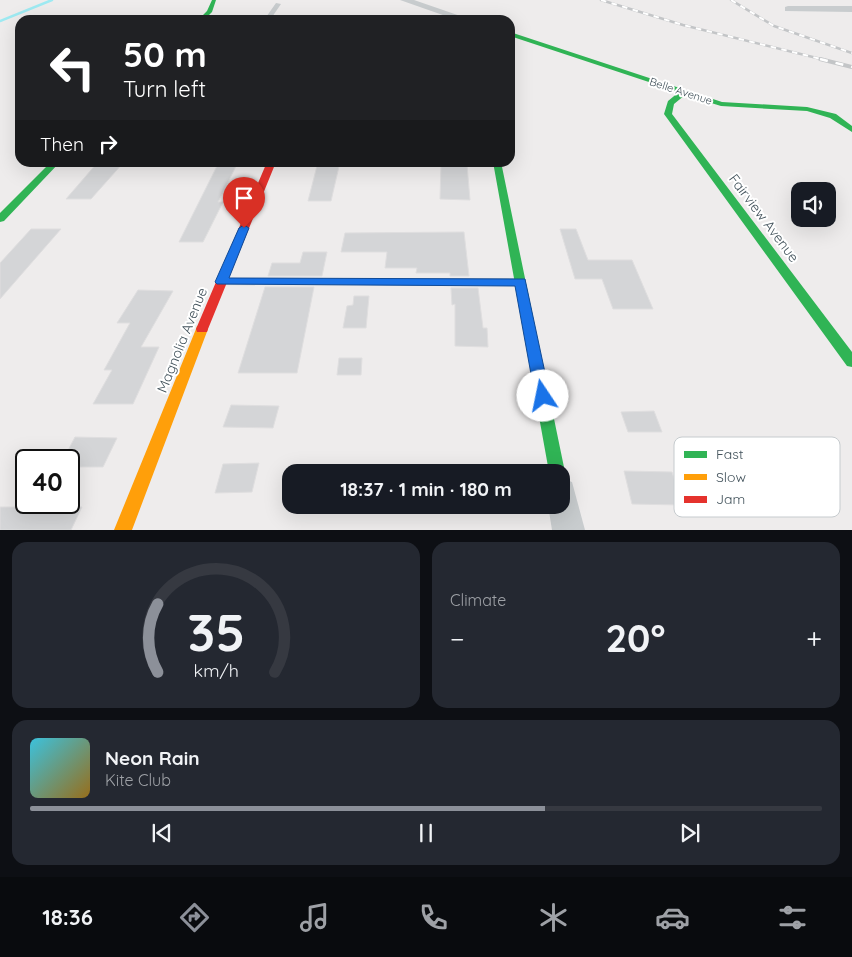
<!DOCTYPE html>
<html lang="en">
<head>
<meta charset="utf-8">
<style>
  :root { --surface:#171b24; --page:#242831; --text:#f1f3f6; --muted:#9ea1a6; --line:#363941; --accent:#8c9099 }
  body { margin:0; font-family:Quicksand,sans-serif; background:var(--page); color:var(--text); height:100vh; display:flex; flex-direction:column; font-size:19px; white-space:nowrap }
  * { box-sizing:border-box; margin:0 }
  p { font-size:16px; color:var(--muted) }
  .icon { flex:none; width:28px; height:28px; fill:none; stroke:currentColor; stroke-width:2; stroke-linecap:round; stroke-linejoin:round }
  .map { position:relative; height:530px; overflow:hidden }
  .details { display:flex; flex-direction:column; gap:12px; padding:12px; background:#0d0f14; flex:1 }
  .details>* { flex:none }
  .hud { position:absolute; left:15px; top:15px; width:500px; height:152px; border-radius:15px; box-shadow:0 5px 20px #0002; background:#202124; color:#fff; overflow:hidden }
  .fabs { position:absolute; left:791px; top:182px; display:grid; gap:10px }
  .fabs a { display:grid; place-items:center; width:45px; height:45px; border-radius:10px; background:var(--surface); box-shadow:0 5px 20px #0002; font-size:25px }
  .speed { position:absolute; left:15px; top:449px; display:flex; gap:10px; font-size:25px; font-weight:700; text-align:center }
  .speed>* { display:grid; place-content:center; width:65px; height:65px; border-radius:50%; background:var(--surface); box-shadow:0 5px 20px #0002; line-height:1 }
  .speed .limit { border:2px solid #111; border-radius:8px; background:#fff; color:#111 }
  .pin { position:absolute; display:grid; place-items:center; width:42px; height:42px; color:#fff; margin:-51px -21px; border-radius:50% 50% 50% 0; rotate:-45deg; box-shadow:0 0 5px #0007 }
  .pin .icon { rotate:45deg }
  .me { position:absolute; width:55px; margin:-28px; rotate:349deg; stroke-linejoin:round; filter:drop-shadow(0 0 4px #0008) }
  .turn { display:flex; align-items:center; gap:18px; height:105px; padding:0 25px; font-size:22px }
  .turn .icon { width:65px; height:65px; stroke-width:2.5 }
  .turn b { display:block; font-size:35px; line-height:42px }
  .then { display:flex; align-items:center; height:48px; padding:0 25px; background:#0003; gap:10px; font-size:19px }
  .big { font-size:38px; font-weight:800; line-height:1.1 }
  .details .widget { flex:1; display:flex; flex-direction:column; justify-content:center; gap:8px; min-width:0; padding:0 18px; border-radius:15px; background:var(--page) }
  .details .dial { align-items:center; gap:0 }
  .dial svg { height:130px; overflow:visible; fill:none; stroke:var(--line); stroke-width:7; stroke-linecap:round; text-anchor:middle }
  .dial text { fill:var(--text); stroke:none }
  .song { display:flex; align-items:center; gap:15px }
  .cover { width:60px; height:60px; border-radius:8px; background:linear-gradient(135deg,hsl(190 70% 55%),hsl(40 70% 35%)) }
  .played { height:5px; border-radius:2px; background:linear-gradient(90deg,var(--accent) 65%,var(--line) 65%) }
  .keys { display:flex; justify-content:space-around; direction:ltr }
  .heat { display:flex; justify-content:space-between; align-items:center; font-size:28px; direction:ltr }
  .details .tiles { flex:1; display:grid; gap:12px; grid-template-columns:1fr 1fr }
  .widget:last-child { grid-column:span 2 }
  .trip { position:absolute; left:282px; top:464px; width:288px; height:50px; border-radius:15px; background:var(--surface); box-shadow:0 5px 20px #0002; font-weight:800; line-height:50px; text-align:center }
  .dock { display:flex; height:80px; justify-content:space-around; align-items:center; background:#090b0e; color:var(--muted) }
  .dock .icon { width:35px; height:35px }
  .dock .on { color:var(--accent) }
  .dock b { font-size:22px; color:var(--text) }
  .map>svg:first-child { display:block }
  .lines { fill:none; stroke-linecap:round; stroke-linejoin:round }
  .stream { stroke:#9eeaf2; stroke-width:2.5 }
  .building { fill:#d4d5d7; stroke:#dfdedf }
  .lane { fill:#c8ccce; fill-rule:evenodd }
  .street { fill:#c8ccce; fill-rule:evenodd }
  .fast { fill:#30b455; fill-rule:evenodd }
  .slow { fill:#ff9f0a; fill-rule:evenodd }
  .jam { fill:#e5322d; fill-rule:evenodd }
  .rail-far1-casing { stroke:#c3c5c7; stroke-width:2.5 }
  .rail-casing { stroke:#c3c5c7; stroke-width:4 }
  .rail-far1 { stroke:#fff; stroke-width:2; stroke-dasharray:5.5; stroke-linecap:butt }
  .rail { stroke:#fff; stroke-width:2.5; stroke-dasharray:8; stroke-linecap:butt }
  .route { fill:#1a73e8; stroke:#114b97 }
  .labels { text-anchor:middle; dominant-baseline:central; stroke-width:4; stroke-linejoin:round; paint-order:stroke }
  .far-street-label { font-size:11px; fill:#42525b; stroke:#fff }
  .street-label { font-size:14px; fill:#42525b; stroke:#fff }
  .key { fill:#fff; stroke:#c6cbce; stroke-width:1 }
  .key-label { font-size:14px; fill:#42525b }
</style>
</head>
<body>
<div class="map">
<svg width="852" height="530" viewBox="0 0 852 530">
  <rect width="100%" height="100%" fill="#eeecec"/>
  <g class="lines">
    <!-- stream -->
    <path class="stream" d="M 0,21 L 52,0"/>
  </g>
  <!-- building -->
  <path class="building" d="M 98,162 L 124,162 L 91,199 L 66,199 Z
    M 318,162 L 340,162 L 331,201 L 308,201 Z
    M 218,164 L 237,164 L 218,202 L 223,202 L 203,242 L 179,242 Z
    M 441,165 L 467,165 L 470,200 L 440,199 Z
    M 31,229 L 61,229 L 0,299 L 0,263 Z
    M 560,229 L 576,229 L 588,260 L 632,260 L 653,309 L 613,309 L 602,279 L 575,279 Z
    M 464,232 L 469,276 L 450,276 L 450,273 L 416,273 L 417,268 L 385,268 L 387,252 L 341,252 L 345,233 Z
    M 303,252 L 327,252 L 322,276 L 268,276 L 272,263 L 300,263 Z
    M 265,287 L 314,287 L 297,373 L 238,373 Z
    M 451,288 L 478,288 L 483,328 L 487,328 L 488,347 L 455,346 L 455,304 L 452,305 Z
    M 138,290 L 173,291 L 141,347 L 159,347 L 133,404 L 93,404 L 112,370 L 104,370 L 130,323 L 117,323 Z
    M 354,296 L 369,296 L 366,328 L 343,328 L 347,306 L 353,305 Z
    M 339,358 L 362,358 L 361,375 L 337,375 Z
    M 231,405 L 279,406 L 273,428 L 223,427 Z
    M 654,411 L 662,432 L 628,432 L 621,412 Z
    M 75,437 L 117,438 L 103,467 L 69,467 L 69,460 L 63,460 Z
    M 259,463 L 252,492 L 215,493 L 223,464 Z
    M 624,471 L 672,472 L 682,505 L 632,504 Z
    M 0,507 L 82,507 L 71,530 L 0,530 Z"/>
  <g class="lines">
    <!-- lane -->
    <path class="lane" d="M 276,3 L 281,4 L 270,20 L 264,20 Z
      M 221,278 L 520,278 L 526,282 L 520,286 L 217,285 L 215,282 Z"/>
    <!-- street -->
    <path class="street" d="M 400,0 L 414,0 L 472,20 L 457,20 Z
      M 788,6 L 852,6 L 852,12 L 785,11 L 785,7 Z
      M 561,478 L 572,482 L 585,530 L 552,530 L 548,505 L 561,505 Z"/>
    <!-- fast -->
    <path class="fast" d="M 212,0 L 216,0 L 212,12 L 204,20 L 198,20 L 207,11 Z
      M 510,32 L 722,102 L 807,107 L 836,114 L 852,126 L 852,132 L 830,118 L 807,111 L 721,106 L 685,95 L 674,104 L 672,114 L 852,352 L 852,367 L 847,366 L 664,114 L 668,101 L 679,92 L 510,36 Z
      M 51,162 L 60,162 L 4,221 L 0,222 L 0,213 Z
      M 493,162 L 501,162 L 565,472 L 561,478 L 561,472 L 549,472 Z"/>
    <!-- slow -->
    <path class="slow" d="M 202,325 L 207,326 L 208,329 L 132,530 L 114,530 L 196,329 L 197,326 Z"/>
    <!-- jam -->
    <path class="jam" d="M 267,162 L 276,162 L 208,329 L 207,332 L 197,332 L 196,329 Z"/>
    <defs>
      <path id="rail-far1" d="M 601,0 L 683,25 L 825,60
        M 731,0 L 774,26 L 852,53"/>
      <path id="rail" d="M 820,59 L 852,67"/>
    </defs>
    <!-- rail-far1 casing -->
    <use href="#rail-far1" class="rail-far1-casing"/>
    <!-- rail casing -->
    <use href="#rail" class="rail-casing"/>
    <!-- rail-far1 -->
    <use href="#rail-far1" class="rail-far1"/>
    <!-- rail -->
    <use href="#rail" class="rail"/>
  </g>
  <!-- route -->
  <path class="route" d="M 244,225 L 249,228 L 229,278 L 525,279 L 550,396 L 548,400 L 537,400 L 535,396 L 515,286 L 217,284 L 215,282 L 239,228 Z"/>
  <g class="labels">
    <!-- far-street labels -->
    <g class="far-street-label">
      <text transform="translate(681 91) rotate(18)">Belle Avenue</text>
    </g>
    <!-- street labels -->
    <g class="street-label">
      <text transform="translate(764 218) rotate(53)">Fairview Avenue</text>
      <text transform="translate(182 340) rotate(-68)">Magnolia Avenue</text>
    </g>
  </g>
  <!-- legend -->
  <rect x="674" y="437" width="166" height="80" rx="8" class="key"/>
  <rect x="684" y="451" width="23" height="7" fill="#30b455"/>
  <rect x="684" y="474" width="23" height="6" fill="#ff9f0a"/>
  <rect x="684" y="496" width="23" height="7" fill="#e5322d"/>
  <g class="key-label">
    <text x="716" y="459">Fast</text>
    <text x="716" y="482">Slow</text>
    <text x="716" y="504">Jam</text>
  </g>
</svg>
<div class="fabs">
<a><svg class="icon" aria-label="sound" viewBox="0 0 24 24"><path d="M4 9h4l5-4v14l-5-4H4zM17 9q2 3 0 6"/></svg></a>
</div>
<div class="speed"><div class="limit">40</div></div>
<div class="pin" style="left:244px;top:228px;background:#d93025"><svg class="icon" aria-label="arrive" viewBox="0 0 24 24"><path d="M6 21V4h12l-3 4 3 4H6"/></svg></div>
<svg class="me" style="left:543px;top:396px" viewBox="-20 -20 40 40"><circle r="19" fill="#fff"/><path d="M0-13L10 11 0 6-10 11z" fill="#1a73e8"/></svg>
<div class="trip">18:37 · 1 min · 180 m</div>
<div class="hud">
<div class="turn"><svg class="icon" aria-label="left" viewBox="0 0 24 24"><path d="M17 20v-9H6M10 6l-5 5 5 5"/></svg><div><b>50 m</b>Turn left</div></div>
<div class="then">Then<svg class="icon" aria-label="right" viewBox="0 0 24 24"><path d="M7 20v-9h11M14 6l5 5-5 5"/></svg></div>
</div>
</div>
<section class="details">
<div class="tiles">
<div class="widget dial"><svg viewBox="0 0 100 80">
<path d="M14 69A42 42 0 1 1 86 69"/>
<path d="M14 69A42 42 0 0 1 14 27" stroke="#8c9099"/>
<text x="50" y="56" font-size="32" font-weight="700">35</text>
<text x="50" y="72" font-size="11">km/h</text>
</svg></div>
<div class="widget"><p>Climate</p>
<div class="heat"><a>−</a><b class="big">20°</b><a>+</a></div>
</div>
<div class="widget">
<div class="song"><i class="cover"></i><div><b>Neon Rain</b><p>Kite Club</p></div></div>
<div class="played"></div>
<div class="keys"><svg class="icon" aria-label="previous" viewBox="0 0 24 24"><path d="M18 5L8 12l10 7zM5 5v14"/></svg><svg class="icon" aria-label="pause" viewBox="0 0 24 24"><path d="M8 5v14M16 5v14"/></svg><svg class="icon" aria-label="next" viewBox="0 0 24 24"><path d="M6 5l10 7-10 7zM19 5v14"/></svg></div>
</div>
</div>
</section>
<nav class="dock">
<b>18:36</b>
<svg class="icon on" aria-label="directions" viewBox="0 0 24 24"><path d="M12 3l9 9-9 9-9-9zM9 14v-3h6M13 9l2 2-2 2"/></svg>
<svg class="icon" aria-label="music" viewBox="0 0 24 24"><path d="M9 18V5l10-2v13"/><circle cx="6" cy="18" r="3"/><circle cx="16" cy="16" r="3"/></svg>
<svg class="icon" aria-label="phone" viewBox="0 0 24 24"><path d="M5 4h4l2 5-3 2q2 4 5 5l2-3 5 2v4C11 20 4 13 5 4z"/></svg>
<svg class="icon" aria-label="climate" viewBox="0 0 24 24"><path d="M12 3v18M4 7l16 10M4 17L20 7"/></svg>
<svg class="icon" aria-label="car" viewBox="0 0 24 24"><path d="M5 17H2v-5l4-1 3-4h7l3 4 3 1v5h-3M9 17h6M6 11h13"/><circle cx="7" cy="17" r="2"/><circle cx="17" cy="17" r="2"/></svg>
<svg class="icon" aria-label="filters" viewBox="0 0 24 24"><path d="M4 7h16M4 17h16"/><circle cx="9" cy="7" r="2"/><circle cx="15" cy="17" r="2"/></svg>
</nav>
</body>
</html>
